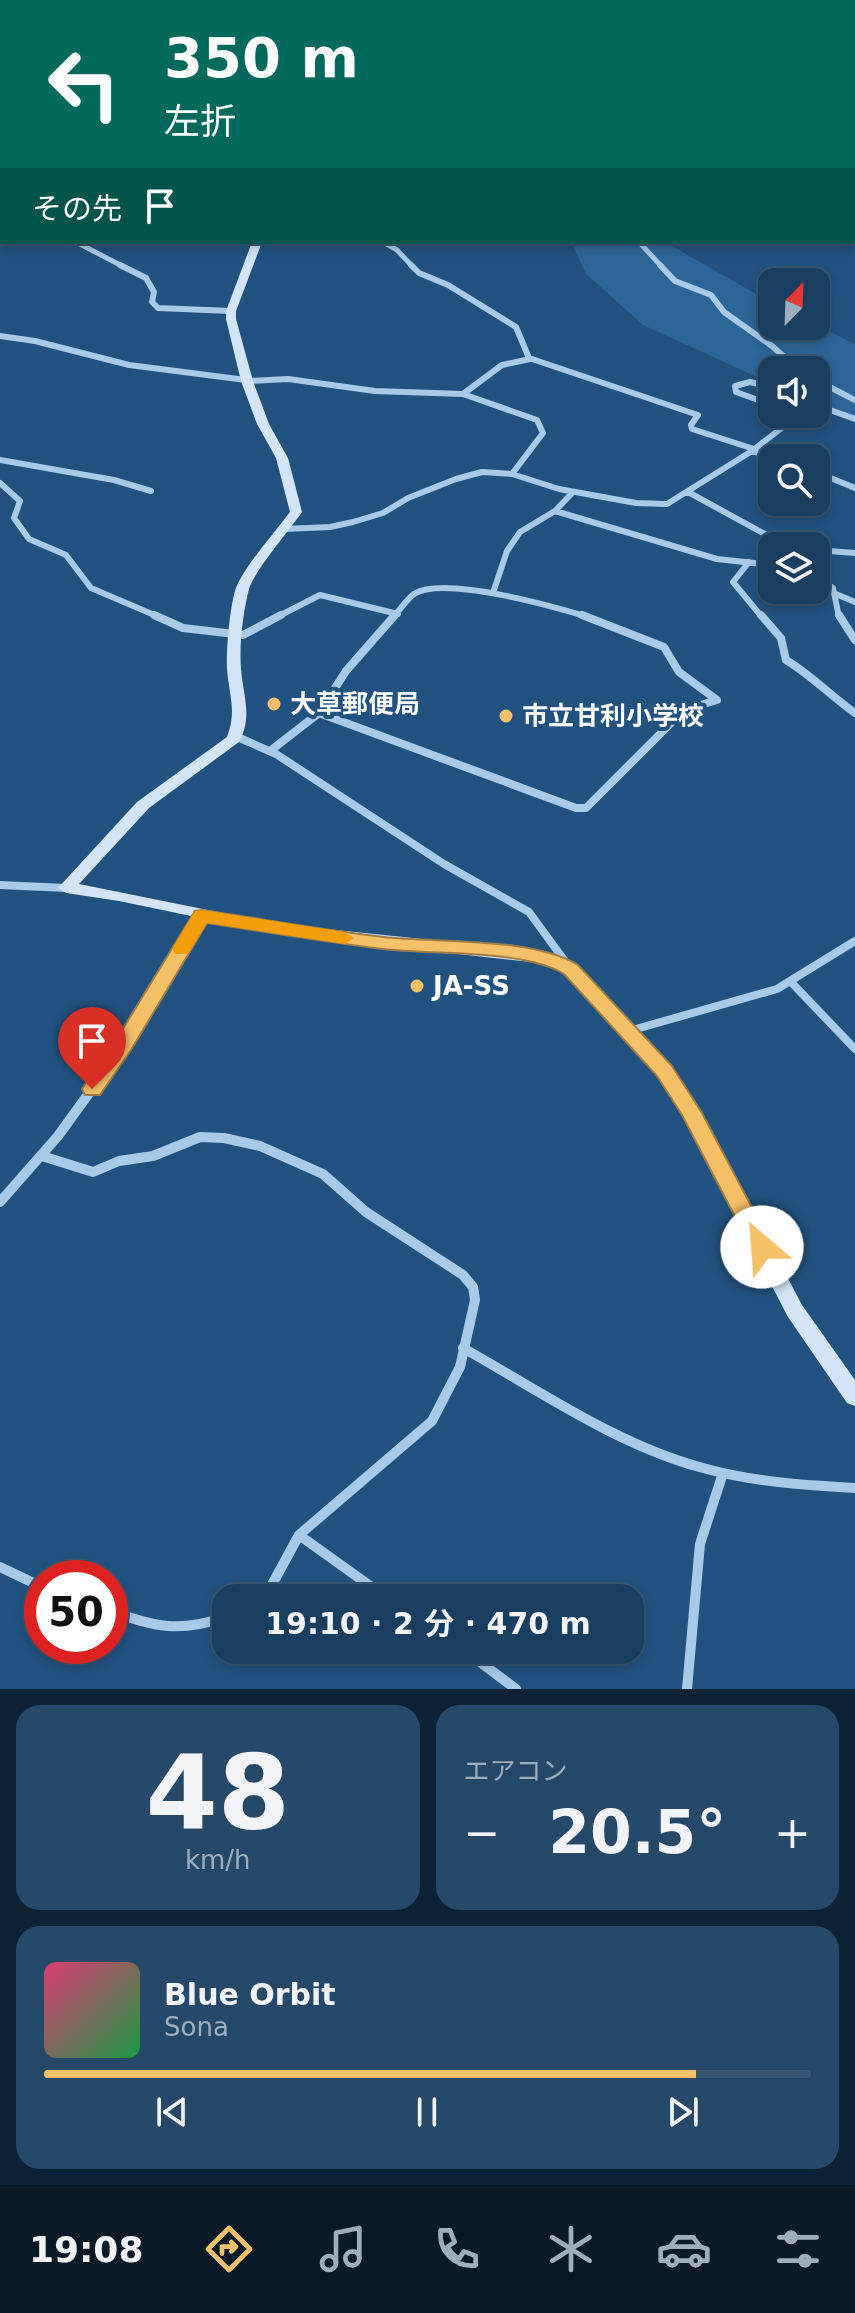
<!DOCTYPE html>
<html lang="ja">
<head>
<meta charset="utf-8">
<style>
  :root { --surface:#1a3e60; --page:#274969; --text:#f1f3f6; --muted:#9faebd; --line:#385775; --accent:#f4c169 }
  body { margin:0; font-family:"DejaVu Sans","Noto Sans JP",sans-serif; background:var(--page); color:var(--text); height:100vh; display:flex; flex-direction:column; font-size:30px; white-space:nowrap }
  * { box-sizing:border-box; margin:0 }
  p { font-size:26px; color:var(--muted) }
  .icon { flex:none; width:44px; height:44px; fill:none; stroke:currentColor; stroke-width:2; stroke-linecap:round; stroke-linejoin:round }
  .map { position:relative; height:1689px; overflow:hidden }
  .details { display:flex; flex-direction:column; gap:16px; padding:16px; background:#0e2235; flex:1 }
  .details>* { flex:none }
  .banner { position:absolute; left:0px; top:0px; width:856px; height:244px; box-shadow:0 4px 12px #0003,0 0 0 2px var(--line); background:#00695c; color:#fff; overflow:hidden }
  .needle { width:52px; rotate:23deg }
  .tools { position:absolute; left:758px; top:268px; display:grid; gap:16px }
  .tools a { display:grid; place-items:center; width:72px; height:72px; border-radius:16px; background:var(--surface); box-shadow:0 4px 12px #0003,0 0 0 2px var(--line); font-size:40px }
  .speed { position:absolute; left:24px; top:1560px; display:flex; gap:16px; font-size:40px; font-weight:700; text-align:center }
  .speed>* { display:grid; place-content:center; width:104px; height:104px; border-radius:50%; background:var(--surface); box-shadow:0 4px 12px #0003,0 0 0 2px var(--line); line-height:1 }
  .speed .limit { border:12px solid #d22; background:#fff; color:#111 }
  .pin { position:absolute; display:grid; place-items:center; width:68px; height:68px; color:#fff; margin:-82px -34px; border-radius:50% 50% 50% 0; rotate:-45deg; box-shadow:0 0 8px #0007 }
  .pin .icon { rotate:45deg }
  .me { position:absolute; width:88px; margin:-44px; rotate:333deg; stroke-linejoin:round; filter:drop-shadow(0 0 6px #0008) }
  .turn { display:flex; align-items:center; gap:28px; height:168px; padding:0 32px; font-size:36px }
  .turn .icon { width:104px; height:104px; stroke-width:2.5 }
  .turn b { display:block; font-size:56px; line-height:68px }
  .then { display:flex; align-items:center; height:76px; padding:0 32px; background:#0003; gap:16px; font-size:30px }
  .big { font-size:60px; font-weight:700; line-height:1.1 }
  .details .tile { flex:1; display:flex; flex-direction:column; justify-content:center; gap:12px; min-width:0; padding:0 28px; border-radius:24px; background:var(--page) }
  .details .dial { align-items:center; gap:0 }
  .dial b { font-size:104px; line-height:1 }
  .song { display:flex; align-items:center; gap:24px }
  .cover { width:96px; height:96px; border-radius:12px; background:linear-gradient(135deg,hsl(340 70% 55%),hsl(140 70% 35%)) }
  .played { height:8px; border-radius:4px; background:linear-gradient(90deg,var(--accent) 85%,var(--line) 85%) }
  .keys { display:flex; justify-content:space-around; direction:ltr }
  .heat { display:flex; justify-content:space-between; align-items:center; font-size:44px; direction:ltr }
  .details .tiles { flex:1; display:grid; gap:16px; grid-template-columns:1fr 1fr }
  .tile:last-child { grid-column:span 2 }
  .trip { position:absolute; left:212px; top:1584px; width:432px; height:80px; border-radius:24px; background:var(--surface); box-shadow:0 4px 12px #0003,0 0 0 2px var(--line); font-weight:700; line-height:80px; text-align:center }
  .tab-bar { display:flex; height:128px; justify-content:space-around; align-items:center; background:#0a1926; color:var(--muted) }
  .tab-bar .icon { width:56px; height:56px }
  .tab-bar .on { color:var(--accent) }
  .tab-bar b { font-size:36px; color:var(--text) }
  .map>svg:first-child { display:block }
  .green { fill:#2c6598 }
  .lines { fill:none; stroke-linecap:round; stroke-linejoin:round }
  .stream { stroke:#9bc5e9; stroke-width:2 }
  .minor-far3 { stroke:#a8c9e7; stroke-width:5 }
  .minor-far2 { stroke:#a8c9e7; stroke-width:6 }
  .minor-far1 { stroke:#a8c9e7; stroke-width:8 }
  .minor { stroke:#a8c9e7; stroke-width:10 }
  .secondary { fill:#d2e4f6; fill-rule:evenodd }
  .route { fill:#f4c169; stroke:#9f7d44; stroke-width:2 }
  .slow { fill:#f59e0b }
  .poi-dot { fill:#f4c169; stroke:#225280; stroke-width:3 }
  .labels { text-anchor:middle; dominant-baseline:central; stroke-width:8; stroke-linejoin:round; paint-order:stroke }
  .poi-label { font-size:26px; font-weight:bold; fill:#fff; stroke:#225280; text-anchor:start }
</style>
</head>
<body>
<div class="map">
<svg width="855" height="1689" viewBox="0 0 855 1689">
  <rect width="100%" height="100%" fill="#225280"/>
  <!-- green -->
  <path class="green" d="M 571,242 L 665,242 L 772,303 L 772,326 L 816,325 L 855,344 L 855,420 L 816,403 L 816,370 L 772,370 L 772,384 L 643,325 L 586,274 Z"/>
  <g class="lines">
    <!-- stream -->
    <path class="stream" d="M 317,0 L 324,2"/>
    <!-- minor-far3 -->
    <path class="minor-far3" d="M 625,0 L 629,2
      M 76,242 L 124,267
      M 383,242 L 397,250 L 413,267
      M 639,242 L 662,267"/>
    <!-- minor-far2 -->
    <path class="minor-far2" d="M 120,265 L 146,278 L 154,292 L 152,302 L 158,308 L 231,311
      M 411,265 L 419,273 L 448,285 L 516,327 L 529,358 L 698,415 L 691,425 L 692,429 L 754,449
      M 660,265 L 675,281 L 711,295 L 724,312 L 772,346 L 799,370
      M 0,336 L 35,341 L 129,365 L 246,380
      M 816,380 L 855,400
      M 247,381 L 288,379 L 375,391 L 463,394 L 537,420 L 543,433 L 512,474
      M 772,387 L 750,382 L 735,386 L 736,392 L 772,405
      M 463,394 L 502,365 L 530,359
      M 816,405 L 855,419
      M 752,451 L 774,458
      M 0,460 L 114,480 L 151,491
      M 816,472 L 855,488
      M 0,483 L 20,501 L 14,518 L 29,539 L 66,555 L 91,588 L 159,617
      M 688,492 L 783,544 L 796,546
      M 555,511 L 717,559 L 772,565
      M 285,529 L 330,527 L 353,522 L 383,513 L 408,498 L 456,479 L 482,472 L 512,474 L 559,489 L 636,503 L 667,504 L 752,451 L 793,419 L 795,414
      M 816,550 L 855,553
      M 749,562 L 733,582 L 762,617
      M 816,577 L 833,588 L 839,617
      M 493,593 L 507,551 L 520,532 L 555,511 L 573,492
      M 836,594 L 855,602
      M 277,617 L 320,595 L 398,614
      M 393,617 C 400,610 407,599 414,594 C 444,575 555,607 588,617"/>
    <!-- minor-far1 -->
    <path class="minor-far1" d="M 154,615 L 183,628 L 243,635 L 281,615
      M 761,615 L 781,638 L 786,660 C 811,675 831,696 855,713
      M 839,615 L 855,640
      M 319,713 L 576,808 L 586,808 L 684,710 L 717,700 L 679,672 L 664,647 L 582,615
      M 319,713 L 346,671 L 395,615
      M 235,736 L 276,754 L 444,864 L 529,912 L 567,964
      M 270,751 L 319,713
      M 0,885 L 66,888
      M 791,982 L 855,1049
      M 629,1031 L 777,989 L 855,941
      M 99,1080 L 202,916"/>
    <!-- minor -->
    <path class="minor" d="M 42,1156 L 93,1172 L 119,1161 L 153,1156 L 200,1137 L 224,1138 L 260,1146 L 323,1174 L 366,1212 L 463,1275 L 473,1287 L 475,1300 L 460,1367 L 432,1421 L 299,1535 L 268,1592 L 261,1598
      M 0,1202 L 58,1136 L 100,1078
      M 463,1348 C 540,1391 617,1445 703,1468 C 753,1482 804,1485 855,1488
      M 299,1535 L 387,1598
      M 0,1567 L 42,1587
      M 110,1611 C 157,1627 178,1633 226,1617
      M 464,1650 L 516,1689
      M 687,1689 L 700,1544 L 723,1473"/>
    <!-- secondary -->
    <path class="secondary" d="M 57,0 L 65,0 L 65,2 L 57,2 Z
      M 305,0 L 318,0 L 320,2 L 307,2 Z
      M 252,242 L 262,242 L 236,311 L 236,319 L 253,381 L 269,424 L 288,458 L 302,512 C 291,528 253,573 249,589 C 243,613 239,644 241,669 C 243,695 253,717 239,742 L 149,808 L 79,884 L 277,924 L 540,951 L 563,957 L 577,965 L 670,1067 L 698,1108 L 802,1305 L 855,1380 L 855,1406 L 847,1403 L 788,1317 L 683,1115 L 658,1075 L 565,973 L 540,963 L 277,934 L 119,901 L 66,893 L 58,888 L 137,802 L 227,737 C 237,711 229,695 227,669 C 226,651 230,598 238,583 C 251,558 273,535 290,512 L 276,458 L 257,424 L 241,381 L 226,319 L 226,311 Z"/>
  </g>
  <!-- route -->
  <path class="route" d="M 202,910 C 263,919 323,930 384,937 C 438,943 533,937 578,965 L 672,1066 L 702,1113 L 773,1247 L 770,1253 L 762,1256 L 754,1253 L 682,1115 L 657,1076 L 564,974 C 524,949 431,955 383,949 C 324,942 266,932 207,923 L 131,1050 L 100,1095 L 85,1095 L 82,1089 L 85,1084 L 116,1040 L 195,911 Z"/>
  <!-- slow -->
  <path class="slow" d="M 202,910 L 345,932 L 354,938 L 345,944 L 207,923 L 188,954 L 175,954 L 172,949 L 195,911 Z"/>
  <!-- markers -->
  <g class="poi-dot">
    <circle cx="274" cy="704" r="8"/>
    <circle cx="506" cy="716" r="8"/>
    <circle cx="417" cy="986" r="8"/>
  </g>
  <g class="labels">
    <!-- poi labels -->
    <g class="poi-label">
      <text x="290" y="704">大草郵便局</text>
      <text x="522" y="716">市立甘利小学校</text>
      <text x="433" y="986">JA-SS</text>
    </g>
  </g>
</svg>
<div class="tools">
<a><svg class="needle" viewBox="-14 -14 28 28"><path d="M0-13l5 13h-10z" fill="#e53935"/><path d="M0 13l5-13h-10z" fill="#9faebd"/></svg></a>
<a><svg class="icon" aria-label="sound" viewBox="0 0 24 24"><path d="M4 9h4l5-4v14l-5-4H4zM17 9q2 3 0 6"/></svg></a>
<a><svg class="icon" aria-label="search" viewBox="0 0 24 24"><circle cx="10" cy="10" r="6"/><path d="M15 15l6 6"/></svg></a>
<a><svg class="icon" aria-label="layers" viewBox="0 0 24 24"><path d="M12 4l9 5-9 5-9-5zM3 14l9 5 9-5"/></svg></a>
</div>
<div class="speed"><div class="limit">50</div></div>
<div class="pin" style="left:92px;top:1089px;background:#d93025"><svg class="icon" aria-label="arrive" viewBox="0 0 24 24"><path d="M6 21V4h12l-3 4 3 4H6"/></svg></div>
<svg class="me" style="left:762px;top:1247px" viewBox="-20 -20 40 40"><circle r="19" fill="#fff"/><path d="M0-13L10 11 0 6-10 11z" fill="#f4c169"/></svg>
<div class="trip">19:10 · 2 分 · 470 m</div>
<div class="banner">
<div class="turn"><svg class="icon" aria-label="left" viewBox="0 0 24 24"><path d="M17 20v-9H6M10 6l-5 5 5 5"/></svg><div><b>350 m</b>左折</div></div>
<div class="then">その先<svg class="icon" aria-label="arrive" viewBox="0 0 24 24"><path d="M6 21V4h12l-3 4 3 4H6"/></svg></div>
</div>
</div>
<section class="details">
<div class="tiles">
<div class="tile dial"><b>48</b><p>km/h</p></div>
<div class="tile"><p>エアコン</p>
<div class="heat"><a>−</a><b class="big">20.5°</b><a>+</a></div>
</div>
<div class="tile">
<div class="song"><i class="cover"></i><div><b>Blue Orbit</b><p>Sona</p></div></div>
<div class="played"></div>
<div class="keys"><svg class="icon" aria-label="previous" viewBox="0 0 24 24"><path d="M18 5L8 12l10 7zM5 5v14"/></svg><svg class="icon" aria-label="pause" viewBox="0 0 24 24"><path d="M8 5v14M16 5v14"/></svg><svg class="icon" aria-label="next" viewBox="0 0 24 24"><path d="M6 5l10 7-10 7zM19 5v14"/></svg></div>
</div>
</div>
</section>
<nav class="tab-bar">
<b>19:08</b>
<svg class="icon on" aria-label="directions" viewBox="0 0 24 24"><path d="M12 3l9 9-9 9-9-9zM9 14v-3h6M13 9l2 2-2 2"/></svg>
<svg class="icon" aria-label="music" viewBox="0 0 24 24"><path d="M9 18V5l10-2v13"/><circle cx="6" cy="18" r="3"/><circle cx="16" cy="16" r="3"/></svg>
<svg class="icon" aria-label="phone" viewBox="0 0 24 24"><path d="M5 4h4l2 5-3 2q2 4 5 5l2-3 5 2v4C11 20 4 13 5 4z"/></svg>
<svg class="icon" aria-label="climate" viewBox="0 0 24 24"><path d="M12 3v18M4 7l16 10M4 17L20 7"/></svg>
<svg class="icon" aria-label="car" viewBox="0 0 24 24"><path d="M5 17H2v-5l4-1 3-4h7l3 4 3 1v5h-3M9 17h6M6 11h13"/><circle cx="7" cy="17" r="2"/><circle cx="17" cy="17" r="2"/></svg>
<svg class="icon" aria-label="filters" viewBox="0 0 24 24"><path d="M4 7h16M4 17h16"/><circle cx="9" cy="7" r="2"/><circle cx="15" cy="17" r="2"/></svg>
</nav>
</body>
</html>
